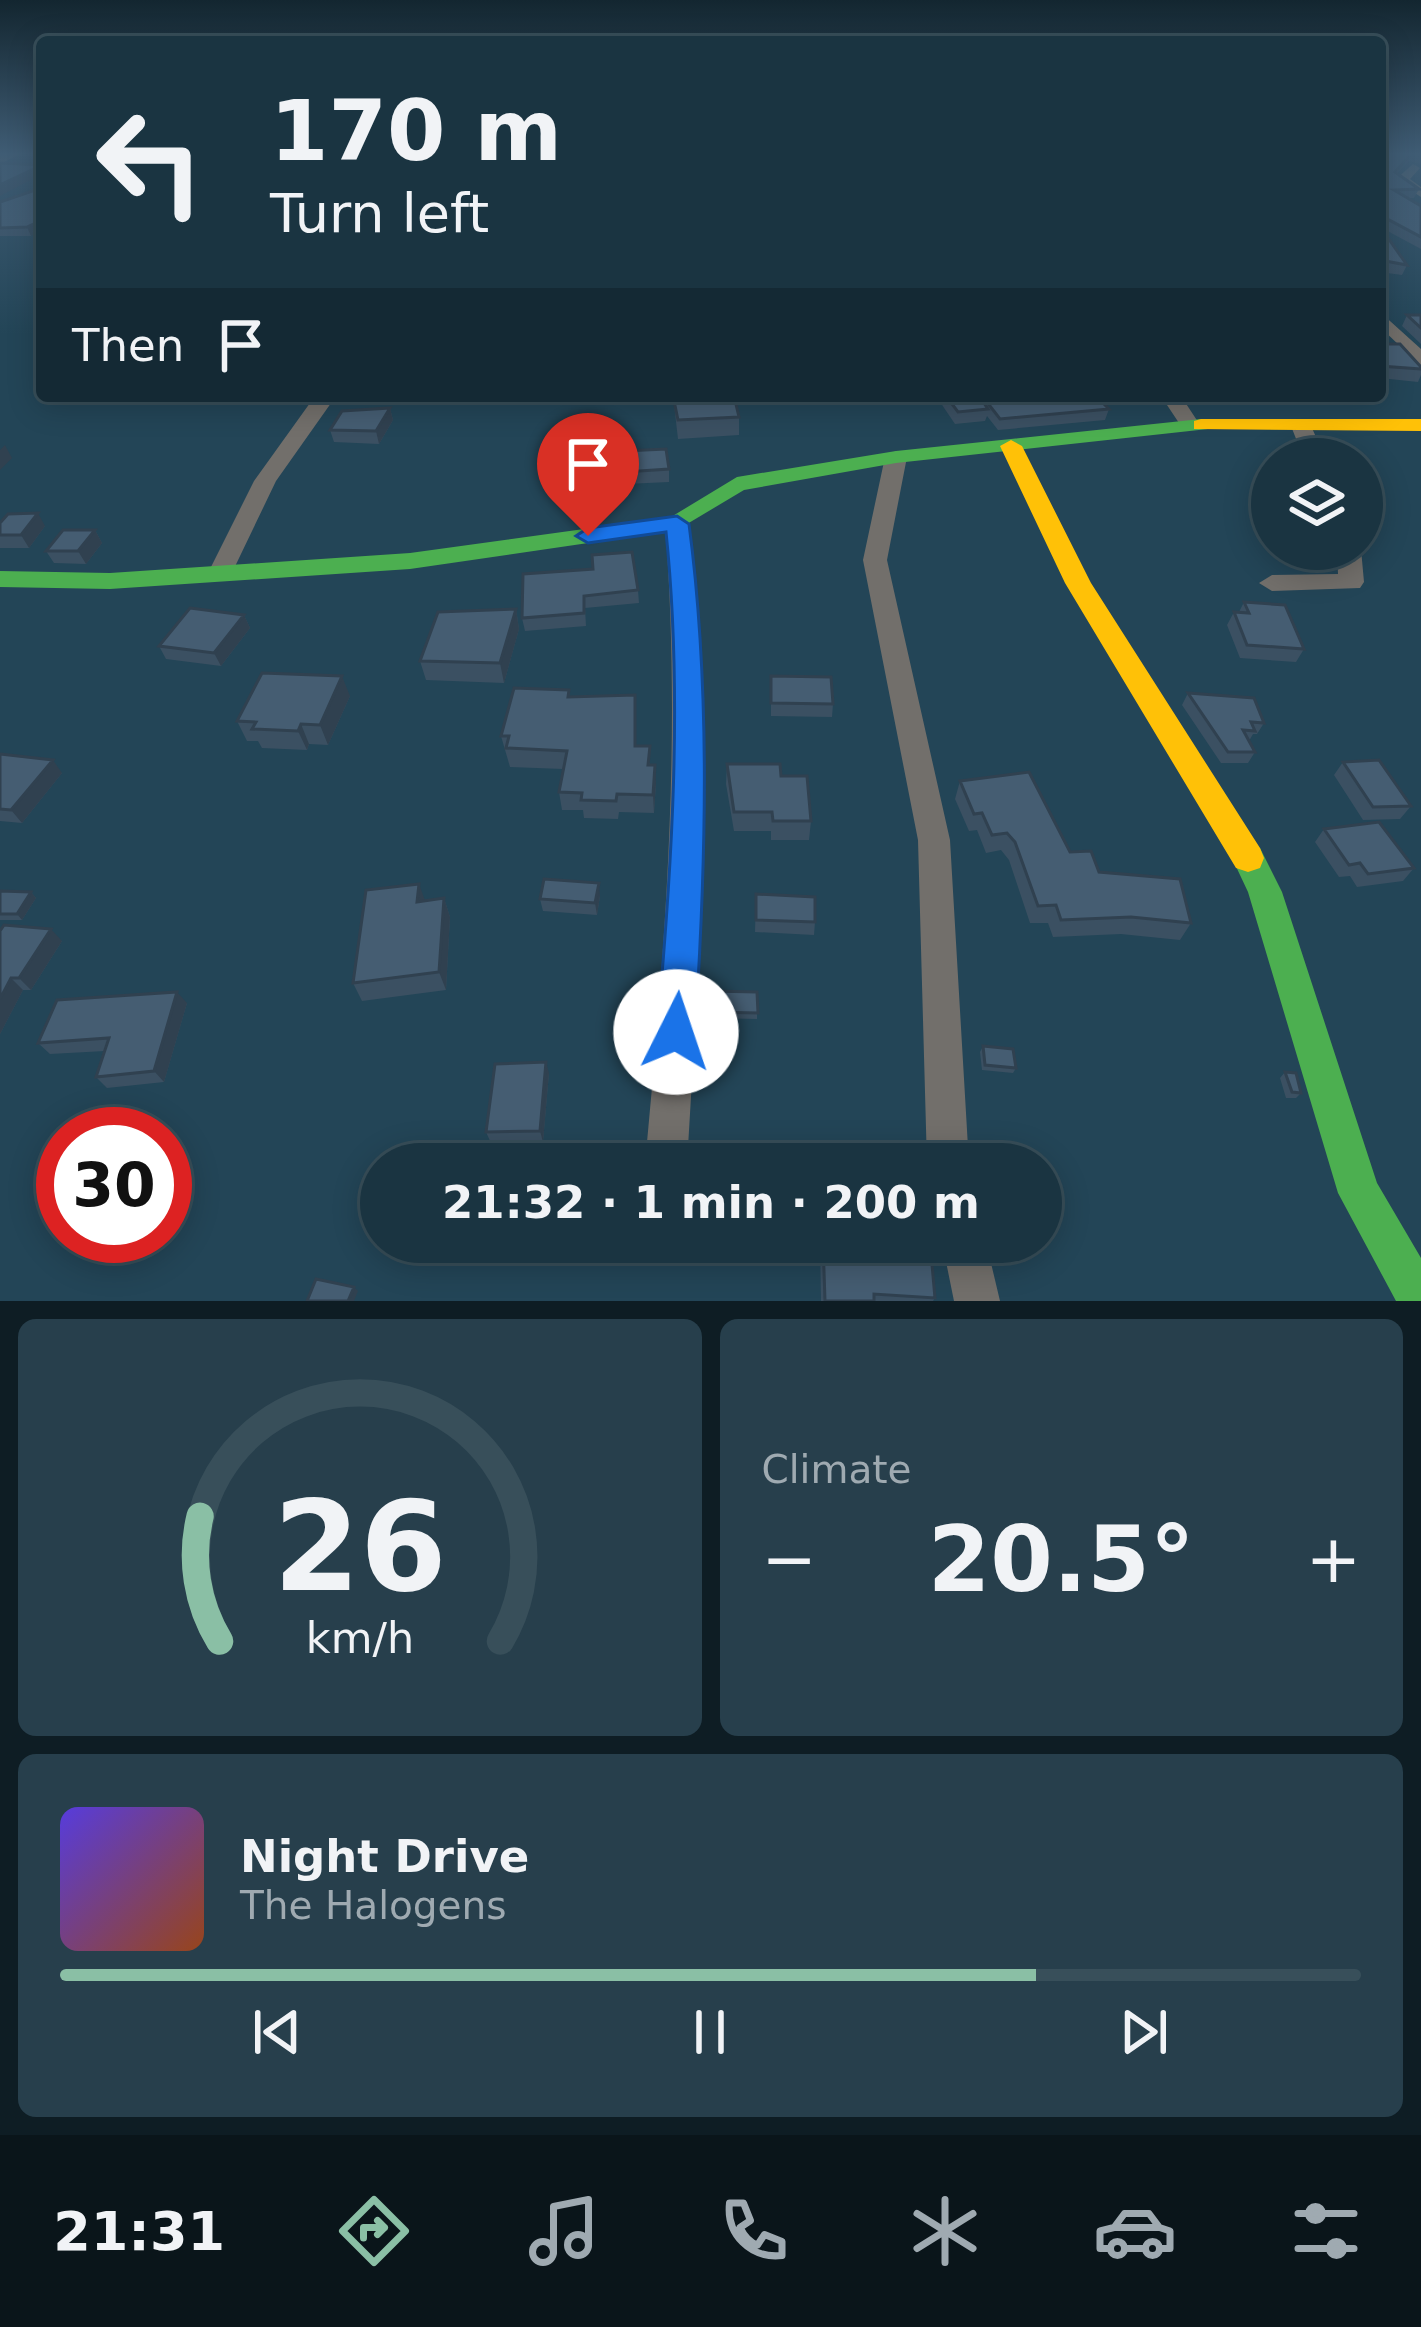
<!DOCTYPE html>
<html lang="en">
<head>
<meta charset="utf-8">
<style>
  :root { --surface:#1a3441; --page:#273f4c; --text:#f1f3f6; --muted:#9faab1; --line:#384f5a; --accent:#8abfa5 }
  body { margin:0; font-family:"DejaVu Sans",sans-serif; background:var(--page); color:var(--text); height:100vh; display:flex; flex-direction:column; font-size:45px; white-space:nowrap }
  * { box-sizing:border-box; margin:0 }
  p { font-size:39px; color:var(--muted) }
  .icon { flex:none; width:66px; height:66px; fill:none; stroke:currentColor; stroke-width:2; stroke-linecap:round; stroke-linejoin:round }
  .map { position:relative; height:1301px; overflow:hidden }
  .panel { display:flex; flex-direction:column; gap:18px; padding:18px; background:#0e1d24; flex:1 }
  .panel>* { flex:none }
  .guide { position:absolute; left:36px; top:36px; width:1350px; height:366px; border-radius:12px; box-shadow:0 6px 30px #0003,0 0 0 3px var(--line); background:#1a3441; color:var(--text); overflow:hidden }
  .buttons { position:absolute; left:1251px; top:438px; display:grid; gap:24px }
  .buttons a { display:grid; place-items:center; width:132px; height:132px; border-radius:50%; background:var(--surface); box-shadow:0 6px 30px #0003,0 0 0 3px var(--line); font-size:60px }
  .speed { position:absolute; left:36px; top:1107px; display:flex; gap:24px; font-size:60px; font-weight:700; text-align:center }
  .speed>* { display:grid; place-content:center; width:156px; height:156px; border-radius:50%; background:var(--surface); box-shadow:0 6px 30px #0003,0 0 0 3px var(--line); line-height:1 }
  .speed .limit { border:18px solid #d22; background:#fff; color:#111 }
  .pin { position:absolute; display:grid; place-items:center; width:102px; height:102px; color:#fff; margin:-123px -51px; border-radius:50% 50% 50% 0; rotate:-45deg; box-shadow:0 0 12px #0007 }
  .pin .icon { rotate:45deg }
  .me { position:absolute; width:132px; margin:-66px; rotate:4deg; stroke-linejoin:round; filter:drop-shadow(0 0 9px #0008) }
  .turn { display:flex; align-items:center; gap:42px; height:252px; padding:0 36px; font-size:54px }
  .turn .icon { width:156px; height:156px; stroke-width:2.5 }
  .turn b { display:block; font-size:84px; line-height:102px }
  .then { display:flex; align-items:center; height:114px; padding:0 36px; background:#0003; gap:24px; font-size:45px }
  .big { font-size:90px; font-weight:700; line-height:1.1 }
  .panel .tile { flex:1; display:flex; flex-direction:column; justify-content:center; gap:18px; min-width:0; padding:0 42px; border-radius:18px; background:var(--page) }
  .panel .dial { align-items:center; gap:0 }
  .dial svg { height:312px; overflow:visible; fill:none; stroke:var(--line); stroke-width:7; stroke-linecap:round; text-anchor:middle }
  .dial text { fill:var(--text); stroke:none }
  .song { display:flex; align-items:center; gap:36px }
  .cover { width:144px; height:144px; border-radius:18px; background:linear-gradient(135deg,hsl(250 70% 55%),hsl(20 70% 35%)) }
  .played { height:12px; border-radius:6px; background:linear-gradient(90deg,var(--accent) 75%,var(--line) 75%) }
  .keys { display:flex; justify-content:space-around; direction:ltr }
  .heat { display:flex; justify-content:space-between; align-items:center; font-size:66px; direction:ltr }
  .panel .tiles { flex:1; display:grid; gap:18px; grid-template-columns:1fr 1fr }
  .tile:last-child { grid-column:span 2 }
  .trip { position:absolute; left:360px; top:1143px; width:702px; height:120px; border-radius:60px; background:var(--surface); box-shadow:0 6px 30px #0003,0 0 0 3px var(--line); font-weight:700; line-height:120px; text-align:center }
  .tabs { display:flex; height:192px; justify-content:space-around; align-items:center; background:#0a151a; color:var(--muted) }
  .tabs .icon { width:84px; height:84px }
  .tabs .active { color:var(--accent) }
  .tabs b { font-size:54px; color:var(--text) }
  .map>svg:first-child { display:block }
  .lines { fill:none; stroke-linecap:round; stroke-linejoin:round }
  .street { fill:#726f6b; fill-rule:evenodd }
  .fast { fill:#4caf50; fill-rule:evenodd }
  .slow { fill:#ffc107; fill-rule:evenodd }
  .wall { fill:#3b5062 }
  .shaded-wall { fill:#304150 }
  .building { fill:#455d72; stroke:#304150; stroke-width:3 }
  .route { fill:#1a73e8; stroke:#114b97; stroke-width:3 }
</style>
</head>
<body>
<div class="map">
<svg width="1421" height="1301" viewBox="0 0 1421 1301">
  <rect width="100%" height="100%" fill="#234557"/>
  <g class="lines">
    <!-- street -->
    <path class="street" d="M 7,152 L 24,152 L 0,164 L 0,155 Z
      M 1413,164 L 1420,168 L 1410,179 L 1421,187 L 1421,197 L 1395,180 Z
      M 1380,312 L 1421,349 L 1421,366 L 1380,327 Z
      M 315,396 L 336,396 L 276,481 L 228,581 L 210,581 L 207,575 L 254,481 Z
      M 1161,396 L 1181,396 L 1200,425 L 1197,429 L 1183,429 Z
      M 1301,420 L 1311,426 L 1326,459 L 1304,459 L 1291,426 Z
      M 896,451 L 907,457 L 887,560 L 950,840 L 969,1164 L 927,1164 L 918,840 L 863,560 L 885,457 Z
      M 677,516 L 689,523 C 712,737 700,950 687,1164 L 645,1164 C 665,950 682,738 665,523 Z
      M 1337,549 L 1361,549 L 1364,582 L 1360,588 L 1272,591 L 1259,583 L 1272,575 L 1338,574 Z
      M 942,1242 L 986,1242 L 1000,1301 L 954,1301 Z"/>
    <!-- fast -->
    <path class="fast" d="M 1201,419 L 1208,421 L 1208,429 L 896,463 L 744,490 L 677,530 L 410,569 L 110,589 L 0,587 L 0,571 L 110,573 L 410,553 L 671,517 L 737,477 L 896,451 Z
      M 1248,844 L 1260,848 L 1282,892 L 1377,1183 L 1421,1258 L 1421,1301 L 1396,1301 L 1338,1193 L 1248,892 L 1232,858 L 1236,848 Z"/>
    <!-- slow -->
    <path class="slow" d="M 1201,419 L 1421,419 L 1421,431 L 1194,429 L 1194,421 Z
      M 1011,440 L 1022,446 L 1091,583 L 1260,848 L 1264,858 L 1260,868 L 1248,872 L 1236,868 L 1065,583 L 1000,446 Z"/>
  </g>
  <!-- wall -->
  <path class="wall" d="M 1380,152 L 1421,152 L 1421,164 L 1409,161 L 1397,173 L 1419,189 L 1414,198 L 1408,198 L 1421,206 L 1421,249 L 1380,227 Z
    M 42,188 L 31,236 L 0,236 L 0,202 Z
    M 1380,237 L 1407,265 L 1402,275 L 1380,272 Z
    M 42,281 L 42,297 L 38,296 L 34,286 Z
    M 1407,315 L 1421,315 L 1421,344 L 1402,326 Z
    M 1380,344 L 1421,367 L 1421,375 L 1418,382 L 1380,378 Z
    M 673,396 L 739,417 L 739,435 L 678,439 Z
    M 936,396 L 979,396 L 982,401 L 983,397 L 1109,409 L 1105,420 L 998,430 L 987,416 L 985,421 L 955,424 Z
    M 390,408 L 393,420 L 379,444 L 334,442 L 330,430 Z
    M 624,451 L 669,469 L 669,482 L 626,484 Z
    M 0,523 L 45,526 L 29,548 L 0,548 Z
    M 95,530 L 102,543 L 86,564 L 54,563 L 46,551 Z
    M 593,569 L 638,590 L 639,603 L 585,608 L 586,626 L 525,631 L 522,618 Z
    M 1244,602 L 1304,649 L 1296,662 L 1240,658 L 1227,625 L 1234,612 L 1239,612 Z
    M 516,609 L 519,629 L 504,683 L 426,680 L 420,661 Z
    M 244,615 L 250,628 L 221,666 L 166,659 L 159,646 Z
    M 771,676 L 833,704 L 832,717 L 771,716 Z
    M 569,690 L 570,697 L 635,695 L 636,746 L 651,765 L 656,783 L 654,813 L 619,812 L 618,819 L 584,818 L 583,810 L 562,810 L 559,792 L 563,769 L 510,767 L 501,736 Z
    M 1188,693 L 1264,723 L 1257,734 L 1253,734 L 1249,741 L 1255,752 L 1248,763 L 1221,763 L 1182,705 Z
    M 350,696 L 328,745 L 309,744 L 307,750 L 262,748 L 258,741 L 247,741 L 237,721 Z
    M 0,754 L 62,773 L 22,823 L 0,821 Z
    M 1343,762 L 1411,806 L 1400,819 L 1363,820 L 1334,775 Z
    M 727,764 L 781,776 L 811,821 L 809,840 L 771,840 L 771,831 L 734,831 L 726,784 Z
    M 960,781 L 1099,872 L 1191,923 L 1180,940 L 1121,934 L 1053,937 L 1048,923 L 1030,923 L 1009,860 L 1001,850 L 986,853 L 977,830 L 969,831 L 955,799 Z
    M 1324,829 L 1414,868 L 1403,881 L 1357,887 L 1350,876 L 1339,877 L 1315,842 Z
    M 0,891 L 31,892 L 36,898 L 22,920 L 0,920 Z
    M 756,894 L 815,922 L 814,935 L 755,932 Z
    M 600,896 L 597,915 L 543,911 L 540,899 Z
    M 444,898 L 450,917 L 446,990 L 362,1001 L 353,983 L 425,901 Z
    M 0,931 L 62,941 L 31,990 L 23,990 L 0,1034 Z
    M 711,991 L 757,992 L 757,1019 L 711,1018 Z
    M 187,1003 L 164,1082 L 107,1088 L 96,1077 L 105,1051 L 50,1054 L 38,1043 Z
    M 983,1046 L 1016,1068 L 1013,1073 L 982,1070 L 980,1052 Z
    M 1285,1072 L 1301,1093 L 1296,1098 L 1286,1098 L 1280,1078 Z
    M 549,1073 L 543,1142 L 491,1143 L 486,1132 Z
    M 820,1242 L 930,1242 L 935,1298 L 933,1301 L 821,1301 Z"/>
  <!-- shaded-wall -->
  <path class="shaded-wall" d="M 42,165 L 42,174 L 0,196 L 0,185 Z
    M 42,220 L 42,231 L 31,236 L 27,227 Z
    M 390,408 L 393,420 L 379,444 L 376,431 Z
    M 5,445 L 12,458 L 0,470 L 0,450 Z
    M 38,513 L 45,526 L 29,548 L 21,535 Z
    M 95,530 L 102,543 L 86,564 L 78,551 Z
    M 516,609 L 519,629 L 504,683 L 500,663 Z
    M 244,615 L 250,628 L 221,666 L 214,653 Z
    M 342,676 L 350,696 L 328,745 L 320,725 Z
    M 301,724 L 309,744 L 307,750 L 298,731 Z
    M 53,760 L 62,773 L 22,823 L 11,810 Z
    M 655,765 L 656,783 L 654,813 L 653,795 Z
    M 599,883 L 600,896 L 597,915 L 595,903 Z
    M 419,884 L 426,903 L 417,902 Z
    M 31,892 L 36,898 L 22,920 L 17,914 Z
    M 444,898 L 450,917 L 446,990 L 439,972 Z
    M 51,929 L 62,941 L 31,990 L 19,978 Z
    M 11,978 L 23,990 L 0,1034 L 0,999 Z
    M 177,992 L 187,1003 L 164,1082 L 154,1071 Z
    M 546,1062 L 549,1073 L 543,1142 L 540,1131 Z
    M 354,1287 L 358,1291 L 354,1301 L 348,1301 Z"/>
  <!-- building -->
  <path class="building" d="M 1380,152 L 1413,152 L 1395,172 L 1419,189 L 1394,190 L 1421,206 L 1421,237 L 1380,215 Z
    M 0,163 L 42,165 L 0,185 Z
    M 41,188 L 42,220 L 27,227 L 0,228 L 0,202 Z
    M 1380,237 L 1388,238 L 1407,265 L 1380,260 Z
    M 1407,315 L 1421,315 L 1421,328 Z
    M 1380,344 L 1400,344 L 1421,367 L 1421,369 L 1380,366 Z
    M 673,396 L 734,396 L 739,417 L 678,420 Z
    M 946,396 L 979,396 L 988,409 L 958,412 Z
    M 1096,396 L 1109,409 L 1000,419 L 983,397 Z
    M 390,408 L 376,431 L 330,430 L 342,411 Z
    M 666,449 L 669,469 L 625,472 L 624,451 Z
    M 38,513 L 21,535 L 0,535 L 0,523 L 8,514 Z
    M 63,530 L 95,530 L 78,551 L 46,551 Z
    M 632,552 L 638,590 L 584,596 L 584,613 L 522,618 L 523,574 L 593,569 L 592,555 Z
    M 1244,602 L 1285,605 L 1304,649 L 1247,645 L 1234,612 L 1249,613 Z
    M 190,608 L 244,615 L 214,653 L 159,646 Z
    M 516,609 L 500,663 L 420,661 L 438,612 Z
    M 262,673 L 342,676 L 320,725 L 301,724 L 298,731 L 252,729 L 256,722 L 237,721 Z
    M 771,676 L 831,677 L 833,704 L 771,703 Z
    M 514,688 L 569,690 L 568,697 L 635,695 L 635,746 L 650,746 L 648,765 L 655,765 L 653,795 L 617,794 L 616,801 L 581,800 L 582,793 L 559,792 L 567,751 L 506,748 L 509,736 L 501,736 Z
    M 1188,693 L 1254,698 L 1264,723 L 1251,722 L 1255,731 L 1243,730 L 1255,752 L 1228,752 Z
    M 0,754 L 53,760 L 11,810 L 0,809 Z
    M 1379,760 L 1411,806 L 1373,807 L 1343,762 Z
    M 727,764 L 780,764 L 781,776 L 807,776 L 811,821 L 773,821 L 772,812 L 734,812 Z
    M 1029,772 L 1070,852 L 1091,851 L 1099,872 L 1180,879 L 1191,923 L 1131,917 L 1061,920 L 1056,905 L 1038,906 L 1015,842 L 1007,833 L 992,835 L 982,813 L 974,814 L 960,781 Z
    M 1379,822 L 1414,868 L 1368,874 L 1360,863 L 1349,865 L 1324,829 Z
    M 544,879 L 599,883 L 595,903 L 540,899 Z
    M 419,884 L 417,902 L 444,898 L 439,972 L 353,983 L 366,890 Z
    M 0,891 L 31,892 L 17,914 L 0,914 Z
    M 756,894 L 815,897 L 815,922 L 756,920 Z
    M 4,925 L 51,929 L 19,978 L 11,978 L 0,999 L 0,931 Z
    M 711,991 L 757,992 L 758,1013 L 711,1012 Z
    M 177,992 L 154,1071 L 96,1077 L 109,1038 L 38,1043 L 57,1000 Z
    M 983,1046 L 1013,1049 L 1016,1068 L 985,1065 Z
    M 546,1062 L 540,1131 L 486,1132 L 495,1064 Z
    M 1285,1072 L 1296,1073 L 1301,1093 L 1292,1092 Z
    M 823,1242 L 930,1242 L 935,1298 L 874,1294 L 874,1301 L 825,1301 Z
    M 316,1279 L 354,1287 L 348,1301 L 307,1301 Z"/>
  <!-- sky -->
  <linearGradient id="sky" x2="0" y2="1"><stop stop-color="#132630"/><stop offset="0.46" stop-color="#3f5c74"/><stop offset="1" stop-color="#3f5c74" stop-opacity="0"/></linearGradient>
  <rect width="1421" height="334" fill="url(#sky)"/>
  <!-- route -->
  <path class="route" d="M 677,516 L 689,524 C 711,690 706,864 695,1032 L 690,1045 L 676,1051 L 663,1045 L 657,1032 C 672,868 683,696 666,532 L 588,543 L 576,536 L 588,528 Z"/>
</svg>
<div class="buttons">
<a><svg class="icon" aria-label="layers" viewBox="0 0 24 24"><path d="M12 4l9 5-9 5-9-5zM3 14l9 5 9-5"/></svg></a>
</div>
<div class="speed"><div class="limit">30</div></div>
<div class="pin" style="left:588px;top:536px;background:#d93025"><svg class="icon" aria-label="arrive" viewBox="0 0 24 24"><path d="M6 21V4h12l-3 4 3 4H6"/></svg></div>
<svg class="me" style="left:676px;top:1032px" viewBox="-20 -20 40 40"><circle r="19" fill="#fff"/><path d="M0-13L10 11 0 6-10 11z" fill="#1a73e8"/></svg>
<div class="trip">21:32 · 1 min · 200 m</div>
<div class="guide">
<div class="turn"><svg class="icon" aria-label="left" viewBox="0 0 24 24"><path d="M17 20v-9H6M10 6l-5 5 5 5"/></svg><div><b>170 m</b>Turn left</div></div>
<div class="then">Then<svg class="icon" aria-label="arrive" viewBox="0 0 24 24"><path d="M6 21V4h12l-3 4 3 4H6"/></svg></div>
</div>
</div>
<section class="panel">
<div class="tiles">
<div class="tile dial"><svg viewBox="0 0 100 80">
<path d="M14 69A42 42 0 1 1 86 69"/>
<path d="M14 69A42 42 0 0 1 9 37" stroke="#8abfa5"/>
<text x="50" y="56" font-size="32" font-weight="700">26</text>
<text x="50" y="72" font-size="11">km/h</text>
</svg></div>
<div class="tile"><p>Climate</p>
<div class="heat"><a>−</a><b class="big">20.5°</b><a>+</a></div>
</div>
<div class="tile">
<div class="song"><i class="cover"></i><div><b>Night Drive</b><p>The Halogens</p></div></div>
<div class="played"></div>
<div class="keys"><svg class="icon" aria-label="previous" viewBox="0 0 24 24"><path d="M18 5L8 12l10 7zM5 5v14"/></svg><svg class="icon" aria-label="pause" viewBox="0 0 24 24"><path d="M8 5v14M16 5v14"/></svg><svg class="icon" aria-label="next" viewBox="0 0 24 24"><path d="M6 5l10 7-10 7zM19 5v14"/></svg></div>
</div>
</div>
</section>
<nav class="tabs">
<b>21:31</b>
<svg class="icon active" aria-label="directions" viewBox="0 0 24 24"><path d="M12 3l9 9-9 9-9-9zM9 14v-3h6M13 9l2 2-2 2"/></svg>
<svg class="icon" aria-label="music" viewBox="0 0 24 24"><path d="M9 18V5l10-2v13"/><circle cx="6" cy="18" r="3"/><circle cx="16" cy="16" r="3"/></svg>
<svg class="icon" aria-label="phone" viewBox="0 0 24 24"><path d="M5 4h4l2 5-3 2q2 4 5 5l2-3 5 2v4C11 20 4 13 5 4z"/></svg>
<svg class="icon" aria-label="climate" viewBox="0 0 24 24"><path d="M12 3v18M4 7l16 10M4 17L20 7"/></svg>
<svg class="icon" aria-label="car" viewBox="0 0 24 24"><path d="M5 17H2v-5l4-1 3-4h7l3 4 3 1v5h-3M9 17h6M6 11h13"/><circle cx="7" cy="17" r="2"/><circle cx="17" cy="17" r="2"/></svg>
<svg class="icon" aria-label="filters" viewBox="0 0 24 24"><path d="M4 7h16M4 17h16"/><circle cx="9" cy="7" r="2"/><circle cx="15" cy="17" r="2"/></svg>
</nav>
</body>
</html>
